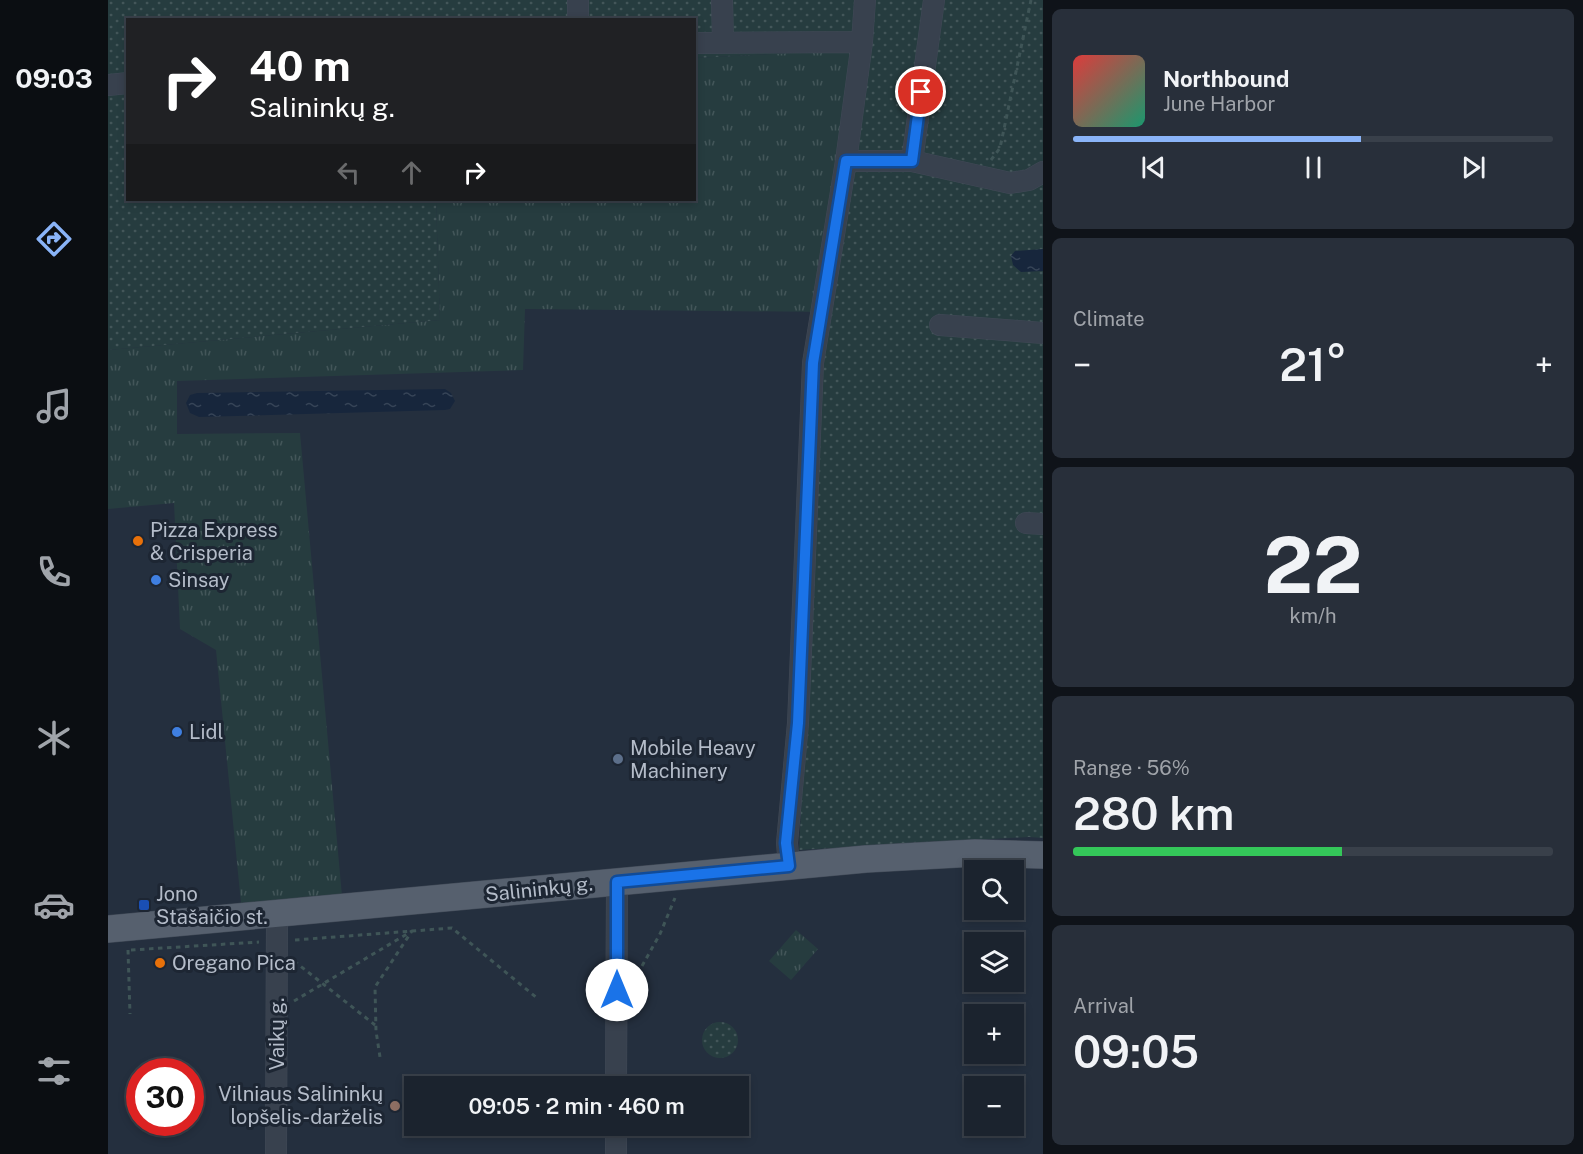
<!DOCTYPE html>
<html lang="en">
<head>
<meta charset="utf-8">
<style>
  :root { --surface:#1b232e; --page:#282f3a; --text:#f1f3f6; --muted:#a0a4aa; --line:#39404a; --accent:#8ab4f8 }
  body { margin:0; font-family:"Public Sans",sans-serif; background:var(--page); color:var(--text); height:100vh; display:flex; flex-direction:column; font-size:22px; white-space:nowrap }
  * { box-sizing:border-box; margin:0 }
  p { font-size:20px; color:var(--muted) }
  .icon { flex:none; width:33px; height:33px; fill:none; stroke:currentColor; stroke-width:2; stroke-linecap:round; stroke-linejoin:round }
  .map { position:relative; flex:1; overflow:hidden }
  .sheet { display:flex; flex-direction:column; gap:9px; padding:9px; background:#0f1319; width:540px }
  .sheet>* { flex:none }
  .guide { position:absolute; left:18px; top:18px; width:570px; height:183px; border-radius:0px; box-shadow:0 3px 9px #0003,0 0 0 2px var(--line); background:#202124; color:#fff; overflow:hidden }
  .controls { position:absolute; left:856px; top:860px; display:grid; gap:12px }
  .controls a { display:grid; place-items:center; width:60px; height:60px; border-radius:0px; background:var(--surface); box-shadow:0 3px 9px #0003,0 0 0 2px var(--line); font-size:30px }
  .speed { position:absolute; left:18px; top:1058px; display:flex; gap:12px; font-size:30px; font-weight:700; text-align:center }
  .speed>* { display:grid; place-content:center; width:78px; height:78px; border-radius:50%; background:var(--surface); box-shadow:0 3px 9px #0003,0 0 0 2px var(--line); line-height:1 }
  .speed .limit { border:9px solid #d22; background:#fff; color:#111 }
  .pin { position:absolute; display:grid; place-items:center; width:51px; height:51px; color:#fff; margin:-26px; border:3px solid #fff; border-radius:50%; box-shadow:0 2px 6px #0007 }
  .me { position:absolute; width:66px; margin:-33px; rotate:0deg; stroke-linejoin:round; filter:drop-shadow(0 0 4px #0008) }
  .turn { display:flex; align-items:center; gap:21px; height:126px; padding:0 24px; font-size:27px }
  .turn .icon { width:78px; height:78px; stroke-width:2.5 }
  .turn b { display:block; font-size:42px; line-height:51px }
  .lanes { display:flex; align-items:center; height:57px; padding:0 24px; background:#0003; justify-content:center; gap:30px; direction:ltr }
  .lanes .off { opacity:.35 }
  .big { font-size:45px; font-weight:600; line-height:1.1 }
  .sheet .widget { flex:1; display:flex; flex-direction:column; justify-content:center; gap:9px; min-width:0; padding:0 21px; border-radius:9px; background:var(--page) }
  .sheet .dial { align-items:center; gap:0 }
  .dial b { font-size:78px; line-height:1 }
  .song { display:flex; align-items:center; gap:18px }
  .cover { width:72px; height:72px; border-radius:9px; background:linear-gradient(135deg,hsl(0 70% 55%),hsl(160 70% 35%)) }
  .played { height:6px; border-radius:3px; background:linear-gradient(90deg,var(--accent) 60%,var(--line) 60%) }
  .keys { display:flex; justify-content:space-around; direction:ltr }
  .heat { display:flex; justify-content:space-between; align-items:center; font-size:33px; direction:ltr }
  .charge { height:9px; border-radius:4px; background:linear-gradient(90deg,#34c759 56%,var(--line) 0) }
  .trip { position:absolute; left:296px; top:1076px; width:345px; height:60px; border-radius:0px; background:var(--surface); box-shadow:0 3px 9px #0003,0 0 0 2px var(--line); font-weight:600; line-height:60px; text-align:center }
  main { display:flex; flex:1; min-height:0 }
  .menu { display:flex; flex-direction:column; width:108px; justify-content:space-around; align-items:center; background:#0b0e12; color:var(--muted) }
  .menu .icon { width:42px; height:42px }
  .menu .active { color:var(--accent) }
  .menu b { font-size:27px; color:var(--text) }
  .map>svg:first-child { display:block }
  .grass { fill:url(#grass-tufts) }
  .garden { fill:url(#garden-dots) }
  .water { fill:url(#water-ripples) }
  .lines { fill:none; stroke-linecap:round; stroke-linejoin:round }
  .minor-casing { stroke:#414a57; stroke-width:22 }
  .major-casing { stroke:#414a57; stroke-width:28 }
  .path { stroke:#3f5557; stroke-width:3; stroke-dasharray:4.5 4.5; stroke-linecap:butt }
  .minor { stroke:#38414e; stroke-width:21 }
  .major { stroke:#56606e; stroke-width:27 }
  .route-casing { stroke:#114b97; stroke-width:15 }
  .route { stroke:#1a73e8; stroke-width:10 }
  .food-dot { fill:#e8710a; stroke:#1d2633; stroke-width:2 }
  .shop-dot { fill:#3f7fe0; stroke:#1d2633; stroke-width:2 }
  .service-dot { fill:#5c6f8a; stroke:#1d2633; stroke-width:2 }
  .transit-dot { fill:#1a4fb4; stroke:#1d2633; stroke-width:2 }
  .education-dot { fill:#8d6e63; stroke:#1d2633; stroke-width:2 }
  .labels { text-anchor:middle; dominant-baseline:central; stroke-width:6; stroke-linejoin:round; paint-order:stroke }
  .poi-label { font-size:20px; fill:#b4bcc9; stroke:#1d2633; text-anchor:start }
  .street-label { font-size:20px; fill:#b4bcc9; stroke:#1d2633 }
</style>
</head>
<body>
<main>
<nav class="menu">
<b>09:03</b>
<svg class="icon active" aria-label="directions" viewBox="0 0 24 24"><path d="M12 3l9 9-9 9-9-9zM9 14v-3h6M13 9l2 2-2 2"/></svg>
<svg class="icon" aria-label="music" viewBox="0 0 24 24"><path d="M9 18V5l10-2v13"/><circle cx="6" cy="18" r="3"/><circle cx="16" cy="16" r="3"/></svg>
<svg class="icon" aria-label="phone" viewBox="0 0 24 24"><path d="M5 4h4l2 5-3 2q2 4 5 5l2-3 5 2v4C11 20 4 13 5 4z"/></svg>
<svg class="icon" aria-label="climate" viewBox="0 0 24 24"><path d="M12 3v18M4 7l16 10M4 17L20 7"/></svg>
<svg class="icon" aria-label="car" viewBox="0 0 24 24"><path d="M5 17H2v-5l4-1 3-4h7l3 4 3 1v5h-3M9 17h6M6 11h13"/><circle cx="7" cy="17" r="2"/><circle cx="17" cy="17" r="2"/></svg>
<svg class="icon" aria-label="filters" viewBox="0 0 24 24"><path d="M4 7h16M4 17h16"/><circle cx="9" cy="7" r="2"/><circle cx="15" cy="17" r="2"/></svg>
</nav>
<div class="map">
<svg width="935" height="1154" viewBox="0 0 935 1154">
  <defs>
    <pattern id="grass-tufts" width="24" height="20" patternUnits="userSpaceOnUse" patternTransform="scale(1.5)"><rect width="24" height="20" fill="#263c3f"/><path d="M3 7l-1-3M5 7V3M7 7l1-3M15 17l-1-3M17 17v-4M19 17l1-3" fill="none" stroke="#435659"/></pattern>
    <pattern id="garden-dots" width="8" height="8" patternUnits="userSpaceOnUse" patternTransform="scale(1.5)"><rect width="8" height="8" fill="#263c3f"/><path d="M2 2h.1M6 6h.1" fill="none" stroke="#435659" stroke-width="1.8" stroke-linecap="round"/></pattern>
    <pattern id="water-ripples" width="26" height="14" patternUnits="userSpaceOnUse" patternTransform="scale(1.5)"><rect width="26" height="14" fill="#17263c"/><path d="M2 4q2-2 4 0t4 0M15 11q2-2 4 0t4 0" fill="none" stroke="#364457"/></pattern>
  </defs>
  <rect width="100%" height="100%" fill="#242f3e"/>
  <!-- grass -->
  <path class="grass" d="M 762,49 L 718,312 L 417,309 L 415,370 L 69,381 L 69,434 L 192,433 L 234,896 L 133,903 L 108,650 L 72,629 L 66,503 L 0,509 L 0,350 L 332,320 L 328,200 L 586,200 L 587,58 Z
    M 688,930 L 710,949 L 683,980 L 661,961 Z"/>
  <!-- garden -->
  <path class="garden" d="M 0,0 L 935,0 L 935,838 L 921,837 L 691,850 L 718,312 L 761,49 L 587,58 L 586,20 L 20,20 L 20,200 L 328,200 L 332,320 L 0,350 Z
    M594 1040a18 18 0 1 1 36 0a18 18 0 1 1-36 0Z"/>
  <!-- water -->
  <path class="water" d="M 935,249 L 935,271 L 913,272 L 905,265 L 903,256 L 907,251 Z
    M 337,389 L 343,393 L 347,401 L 342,409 L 337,410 L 91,417 L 82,413 L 78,403 L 82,395 L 89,393 Z"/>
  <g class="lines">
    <defs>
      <path id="minor" d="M 470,0 L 470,20
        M 614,0 L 615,41
        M 586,43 L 754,42
        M 0,85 L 20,83
        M 738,161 L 804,161 L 826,0
        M 804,161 L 902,183 L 921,180 L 935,172
        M 832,325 L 935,333
        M 918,523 L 935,524
        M 681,866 L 679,843 L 690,723 L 705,363 L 738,161 L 754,42 L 757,0
        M 508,1086 L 509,882
        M 168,1154 L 169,914
        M 508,1154 L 508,1125"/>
      <path id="major" d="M 0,929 L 758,859 L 867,853 L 935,855"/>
    </defs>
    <!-- minor casing -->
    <use href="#minor" class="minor-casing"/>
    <!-- major casing -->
    <use href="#major" class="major-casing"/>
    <!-- path -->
    <path class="path" d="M 883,160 L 892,148 L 923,0
      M 187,940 L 344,928 L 429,998
      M 20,950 L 22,1014
      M 23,950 L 151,942
      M 186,961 L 267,1025
      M 534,966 L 552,934 L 567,898
      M 186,1001 L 304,931 L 267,987 L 268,1031 L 272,1057"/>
    <!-- minor -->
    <use href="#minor" class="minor"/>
    <!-- major -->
    <use href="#major" class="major"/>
  </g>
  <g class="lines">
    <defs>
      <path id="route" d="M 509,990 L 509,882 L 681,866 L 678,843 L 690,723 L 705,363 L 738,161 L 804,161 L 813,92"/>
    </defs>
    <!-- route casing -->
    <use href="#route" class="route-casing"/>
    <!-- route -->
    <use href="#route" class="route"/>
  </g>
  <!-- markers -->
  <g class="food-dot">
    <circle cx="30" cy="541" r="6"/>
    <circle cx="52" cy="963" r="6"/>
  </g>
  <g class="shop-dot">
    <circle cx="48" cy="580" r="6"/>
    <circle cx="69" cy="732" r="6"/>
  </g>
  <circle class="service-dot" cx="510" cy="759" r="6"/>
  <rect class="transit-dot" x="30" y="899" width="12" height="12" rx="3"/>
  <circle class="education-dot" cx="287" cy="1106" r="6"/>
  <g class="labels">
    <!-- poi labels -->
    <g class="poi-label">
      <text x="42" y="530">Pizza Express<tspan x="42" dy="23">&amp; Crisperia</tspan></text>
      <text x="60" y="580">Sinsay</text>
      <text x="81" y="732">Lidl</text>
      <text x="522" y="748">Mobile Heavy<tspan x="522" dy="23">Machinery</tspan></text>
      <text x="48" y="894">Jono<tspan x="48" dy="23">Stašaičio st.</tspan></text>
      <text x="64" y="963">Oregano Pica</text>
      <text x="275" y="1094" text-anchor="end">Vilniaus Salininkų<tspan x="275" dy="23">lopšelis-darželis</tspan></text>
    </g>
    <!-- street labels -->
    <g class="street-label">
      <text transform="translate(431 889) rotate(-6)">Salininkų g.</text>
      <text transform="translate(169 1034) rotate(-90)">Vaikų g.</text>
    </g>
  </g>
</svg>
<div class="controls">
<a><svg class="icon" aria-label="search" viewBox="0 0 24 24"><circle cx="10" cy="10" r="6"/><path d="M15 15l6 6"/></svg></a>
<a><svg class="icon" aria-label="layers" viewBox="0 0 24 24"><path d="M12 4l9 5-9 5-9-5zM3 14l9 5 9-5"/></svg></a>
<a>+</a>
<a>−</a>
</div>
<div class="speed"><div class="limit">30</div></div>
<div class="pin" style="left:813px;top:92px;background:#d93025"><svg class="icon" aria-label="arrive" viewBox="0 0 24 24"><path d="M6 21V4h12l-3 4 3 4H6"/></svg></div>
<svg class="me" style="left:509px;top:990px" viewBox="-20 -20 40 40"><circle r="19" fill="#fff"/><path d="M0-13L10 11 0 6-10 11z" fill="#1a73e8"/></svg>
<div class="trip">09:05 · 2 min · 460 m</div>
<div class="guide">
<div class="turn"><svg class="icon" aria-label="right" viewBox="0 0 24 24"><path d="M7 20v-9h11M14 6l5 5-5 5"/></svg><div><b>40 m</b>Salininkų g.</div></div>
<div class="lanes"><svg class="icon off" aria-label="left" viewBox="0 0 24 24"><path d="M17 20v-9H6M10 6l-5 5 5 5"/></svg><svg class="icon off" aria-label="ahead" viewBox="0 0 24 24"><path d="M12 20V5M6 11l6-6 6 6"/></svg><svg class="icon" aria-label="right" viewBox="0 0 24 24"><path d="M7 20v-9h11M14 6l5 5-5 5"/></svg></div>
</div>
</div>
<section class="sheet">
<div class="widget">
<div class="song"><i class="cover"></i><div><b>Northbound</b><p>June Harbor</p></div></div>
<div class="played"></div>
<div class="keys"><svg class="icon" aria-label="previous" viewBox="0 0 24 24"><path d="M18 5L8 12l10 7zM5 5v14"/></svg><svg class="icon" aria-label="pause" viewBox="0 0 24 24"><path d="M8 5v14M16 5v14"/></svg><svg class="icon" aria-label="next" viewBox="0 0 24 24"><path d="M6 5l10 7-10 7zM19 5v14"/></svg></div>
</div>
<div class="widget"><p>Climate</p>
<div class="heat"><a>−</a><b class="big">21°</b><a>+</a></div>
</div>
<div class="widget dial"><b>22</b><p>km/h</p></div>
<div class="widget"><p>Range · 56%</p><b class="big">280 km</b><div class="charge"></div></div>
<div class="widget"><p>Arrival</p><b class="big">09:05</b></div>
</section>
</main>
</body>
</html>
